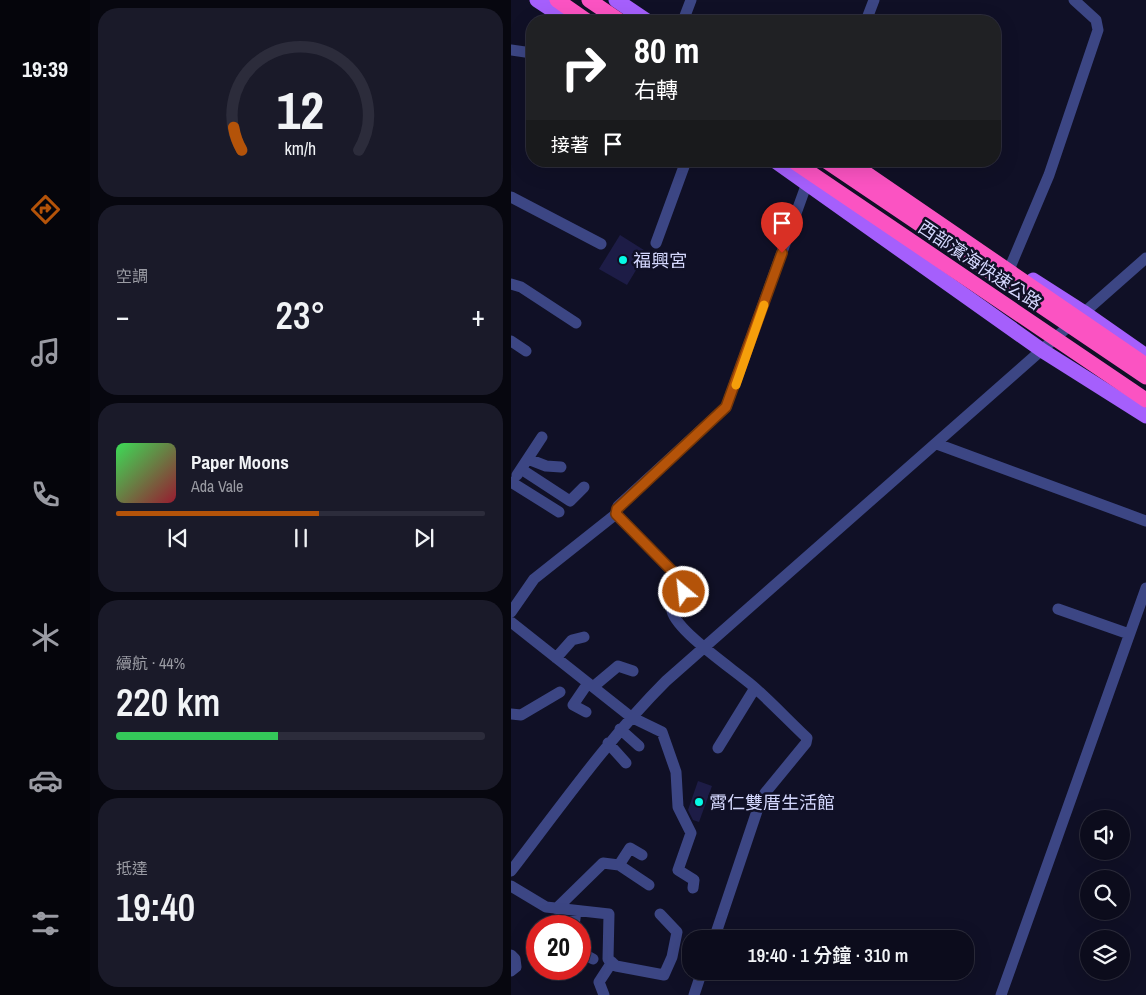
<!DOCTYPE html>
<html lang="zh-TW">
<head>
<meta charset="utf-8">
<style>
  :root { --surface:#0c0c1c; --page:#1a1a29; --text:#f1f3f6; --muted:#9a9ba3; --line:#2c2c3b; --accent:#b45309 }
  body { margin:0; font-family:"Archivo Narrow","Noto Sans TC",sans-serif; background:var(--page); color:var(--text); height:100vh; display:flex; flex-direction:column; font-size:19px; white-space:nowrap }
  * { box-sizing:border-box; margin:0 }
  p { font-size:16px; color:var(--muted) }
  .icon { flex:none; width:28px; height:28px; fill:none; stroke:currentColor; stroke-width:2; stroke-linecap:round; stroke-linejoin:round }
  .map { position:relative; flex:1; overflow:hidden }
  .panel { display:flex; flex-direction:column; gap:8px; padding:8px; background:#07070f; width:421px }
  .panel>* { flex:none }
  .banner { position:absolute; left:15px; top:15px; width:475px; height:152px; border-radius:20px; box-shadow:0 5px 20px #0002,0 0 0 1px var(--line); background:#202124; color:#fff; overflow:hidden }
  .buttons { position:absolute; left:569px; top:810px; display:grid; gap:10px }
  .buttons a { display:grid; place-items:center; width:50px; height:50px; border-radius:50%; background:var(--surface); box-shadow:0 5px 20px #0002,0 0 0 1px var(--line); font-size:25px }
  .speed { position:absolute; left:15px; top:915px; display:flex; gap:10px; font-size:25px; font-weight:700; text-align:center }
  .speed>* { display:grid; place-content:center; width:65px; height:65px; border-radius:50%; background:var(--surface); box-shadow:0 5px 20px #0002,0 0 0 1px var(--line); line-height:1 }
  .speed .limit { border:8px solid #d22; background:#fff; color:#111 }
  .pin { position:absolute; display:grid; place-items:center; width:42px; height:42px; color:#fff; margin:-51px -21px; border-radius:50% 50% 50% 0; rotate:-45deg; box-shadow:0 0 5px #0007 }
  .pin .icon { rotate:45deg }
  .me { position:absolute; width:55px; margin:-28px; rotate:332deg; stroke-linejoin:round; filter:drop-shadow(0 0 4px #0008) }
  .turn { display:flex; align-items:center; gap:18px; height:105px; padding:0 25px; font-size:22px }
  .turn .icon { width:65px; height:65px; stroke-width:2.5 }
  .turn b { display:block; font-size:35px; line-height:42px }
  .then { display:flex; align-items:center; height:48px; padding:0 25px; background:#0003; gap:10px; font-size:19px }
  .big { font-size:38px; font-weight:600; line-height:1.1 }
  .panel .tile { flex:1; display:flex; flex-direction:column; justify-content:center; gap:8px; min-width:0; padding:0 18px; border-radius:20px; background:var(--page) }
  .panel .dial { align-items:center; gap:0 }
  .dial svg { height:130px; overflow:visible; fill:none; stroke:var(--line); stroke-width:7; stroke-linecap:round; text-anchor:middle }
  .dial text { fill:var(--text); stroke:none }
  .song { display:flex; align-items:center; gap:15px }
  .cover { width:60px; height:60px; border-radius:8px; background:linear-gradient(135deg,hsl(130 70% 55%),hsl(350 70% 35%)) }
  .played { height:5px; border-radius:2px; background:linear-gradient(90deg,var(--accent) 55%,var(--line) 55%) }
  .keys { display:flex; justify-content:space-around; direction:ltr }
  .heat { display:flex; justify-content:space-between; align-items:center; font-size:28px; direction:ltr }
  .charge { height:8px; border-radius:4px; background:linear-gradient(90deg,#34c759 44%,var(--line) 0) }
  .trip { position:absolute; left:171px; top:930px; width:292px; height:50px; border-radius:20px; background:var(--surface); box-shadow:0 5px 20px #0002,0 0 0 1px var(--line); font-weight:600; line-height:50px; text-align:center }
  main { display:flex; flex:1; min-height:0 }
  .menu { display:flex; flex-direction:column; width:90px; justify-content:space-around; align-items:center; background:#05050b; color:var(--muted) }
  .menu .icon { width:35px; height:35px }
  .menu .active { color:var(--accent) }
  .menu b { font-size:22px; color:var(--text) }
  .map>svg:first-child { display:block }
  .building { fill:#1d1c46 }
  .lines { fill:none; stroke-linecap:round; stroke-linejoin:round }
  .minor { stroke:#3c4684; stroke-width:11 }
  .major { stroke:#a55ffc; stroke-width:15 }
  .highway { stroke:#fb53c2; stroke-width:15 }
  .highway-bridge { stroke:#fb53c2; stroke-width:15 }
  .route-casing { stroke:#753606; stroke-width:12 }
  .route { stroke:#b45309; stroke-width:9 }
  .slow { stroke:#f59e0b; stroke-width:9 }
  .poi-dot { fill:#06fae6; stroke:#101026; stroke-width:2 }
  .labels { text-anchor:middle; dominant-baseline:central; stroke-width:5; stroke-linejoin:round; paint-order:stroke }
  .poi-label { font-size:18px; fill:#d5d8fe; stroke:#101026; text-anchor:start }
  .street-label { font-size:18px; fill:#d5d8fe; stroke:#101026 }
</style>
</head>
<body>
<main>
<nav class="menu">
<b>19:39</b>
<svg class="icon active" aria-label="directions" viewBox="0 0 24 24"><path d="M12 3l9 9-9 9-9-9zM9 14v-3h6M13 9l2 2-2 2"/></svg>
<svg class="icon" aria-label="music" viewBox="0 0 24 24"><path d="M9 18V5l10-2v13"/><circle cx="6" cy="18" r="3"/><circle cx="16" cy="16" r="3"/></svg>
<svg class="icon" aria-label="phone" viewBox="0 0 24 24"><path d="M5 4h4l2 5-3 2q2 4 5 5l2-3 5 2v4C11 20 4 13 5 4z"/></svg>
<svg class="icon" aria-label="climate" viewBox="0 0 24 24"><path d="M12 3v18M4 7l16 10M4 17L20 7"/></svg>
<svg class="icon" aria-label="car" viewBox="0 0 24 24"><path d="M5 17H2v-5l4-1 3-4h7l3 4 3 1v5h-3M9 17h6M6 11h13"/><circle cx="7" cy="17" r="2"/><circle cx="17" cy="17" r="2"/></svg>
<svg class="icon" aria-label="filters" viewBox="0 0 24 24"><path d="M4 7h16M4 17h16"/><circle cx="9" cy="7" r="2"/><circle cx="15" cy="17" r="2"/></svg>
</nav>
<section class="panel">
<div class="tile dial"><svg viewBox="0 0 100 80">
<path d="M14 69A42 42 0 1 1 86 69"/>
<path d="M14 69A42 42 0 0 1 9 55" stroke="#b45309"/>
<text x="50" y="56" font-size="32" font-weight="700">12</text>
<text x="50" y="72" font-size="11">km/h</text>
</svg></div>
<div class="tile"><p>空調</p>
<div class="heat"><a>−</a><b class="big">23°</b><a>+</a></div>
</div>
<div class="tile">
<div class="song"><i class="cover"></i><div><b>Paper Moons</b><p>Ada Vale</p></div></div>
<div class="played"></div>
<div class="keys"><svg class="icon" aria-label="previous" viewBox="0 0 24 24"><path d="M18 5L8 12l10 7zM5 5v14"/></svg><svg class="icon" aria-label="pause" viewBox="0 0 24 24"><path d="M8 5v14M16 5v14"/></svg><svg class="icon" aria-label="next" viewBox="0 0 24 24"><path d="M6 5l10 7-10 7zM19 5v14"/></svg></div>
</div>
<div class="tile"><p>續航 · 44%</p><b class="big">220 km</b><div class="charge"></div></div>
<div class="tile"><p>抵達</p><b class="big">19:40</b></div>
</section>
<div class="map">
<svg width="635" height="995" viewBox="0 0 635 995">
  <rect width="100%" height="100%" fill="#101026"/>
  <!-- building -->
  <path class="building" d="M 109,235 L 136,252 L 116,285 L 88,269 Z
    M 187,781 L 201,786 L 188,822 L 182,820 L 177,810 Z"/>
  <g class="lines">
    <!-- minor -->
    <path class="minor" d="M 172,21 L 180,0
      M 355,21 L 363,0
      M 0,50 L 21,53
      M 0,197 L 90,244
      M 145,243 L 175,161
      M 500,265 L 538,175 L 587,30 L 585,20 L 563,0
      M 0,284 L 10,287 L 65,323
      M 0,341 L 15,351
      M 426,444 L 635,521
      M 17,459 L 35,466 L 50,467
      M 10,469 L 59,501 L 73,487
      M 6,475 L 31,437
      M 0,482 L 48,512
      M 547,609 L 618,634
      M 0,612 L 23,579 L 105,514
      M 0,622 L 120,717 L 151,732 L 165,772 L 167,807 L 180,833 L 167,870 L 183,880 L 182,888
      M 45,658 L 61,640 L 73,637
      M 82,687 L 107,666 L 122,671
      M 75,712 L 62,705 L 77,683
      M 0,714 L 10,715 L 49,692
      M 109,729 L 128,746
      M 97,743 L 115,763
      M 207,748 L 244,688
      M 108,865 L 119,848 L 131,855
      M 0,871 C 50,806 97,739 155,681 L 635,258
      M 0,886 L 35,907 L 98,914 L 97,959 L 105,966 L 153,975 L 161,957 L 166,932 L 149,914
      M 45,909 L 92,863 L 108,865 L 138,885
      M 63,926 L 65,911
      M 203,939 L 248,805 L 254,793 L 295,743 L 296,738 C 278,721 261,703 243,687 C 225,671 166,632 161,611 L 175,588 L 173,583 L 105,514 L 107,506 L 215,407 L 296,183
      M 69,952 L 82,959
      M 0,955 L 4,959 L 5,967 L 0,971
      M 93,995 L 88,982 L 101,962
      M 183,995 L 191,971
      M 490,995 L 635,588"/>
    <!-- major -->
    <path class="major" d="M 26,0 L 58,21
      M 105,0 L 136,21
      M 264,161 L 532,351 L 635,416
      M 522,280 L 572,312 L 635,356"/>
    <!-- highway -->
    <path class="highway" d="M 46,0 L 76,21
      M 78,0 L 109,21"/>
    <!-- highway-bridge -->
    <path class="highway-bridge" d="M 282,161 L 635,400
      M 315,161 L 635,377
      M 337,161 L 635,365"/>
  </g>
  <g class="lines">
    <defs>
      <path id="route" d="M 173,592 L 173,583 L 105,514 L 106,509 L 215,407 L 271,253"/>
    </defs>
    <!-- route casing -->
    <use href="#route" class="route-casing"/>
    <!-- route -->
    <use href="#route" class="route"/>
    <!-- slow -->
    <path class="slow" d="M 225,385 L 253,305"/>
  </g>
  <!-- markers -->
  <g class="poi-dot">
    <circle cx="112" cy="260" r="5"/>
    <circle cx="188" cy="802" r="5"/>
  </g>
  <g class="labels">
    <!-- poi labels -->
    <g class="poi-label">
      <text x="122" y="260">福興宮</text>
      <text x="198" y="802">霄仁雙厝生活館</text>
    </g>
    <!-- street labels -->
    <g class="street-label">
      <text transform="translate(469 265) rotate(34)">西部濱海快速公路</text>
    </g>
  </g>
</svg>
<div class="buttons">
<a><svg class="icon" aria-label="sound" viewBox="0 0 24 24"><path d="M4 9h4l5-4v14l-5-4H4zM17 9q2 3 0 6"/></svg></a>
<a><svg class="icon" aria-label="search" viewBox="0 0 24 24"><circle cx="10" cy="10" r="6"/><path d="M15 15l6 6"/></svg></a>
<a><svg class="icon" aria-label="layers" viewBox="0 0 24 24"><path d="M12 4l9 5-9 5-9-5zM3 14l9 5 9-5"/></svg></a>
</div>
<div class="speed"><div class="limit">20</div></div>
<div class="pin" style="left:271px;top:253px;background:#d93025"><svg class="icon" aria-label="arrive" viewBox="0 0 24 24"><path d="M6 21V4h12l-3 4 3 4H6"/></svg></div>
<svg class="me" style="left:173px;top:592px" viewBox="-20 -20 40 40"><circle r="17" fill="#b45309" stroke="#fff" stroke-width="3"/><path d="M0-11L8 9 0 5-8 9z" fill="#fff"/></svg>
<div class="trip">19:40 · 1 分鐘 · 310 m</div>
<div class="banner">
<div class="turn"><svg class="icon" aria-label="right" viewBox="0 0 24 24"><path d="M7 20v-9h11M14 6l5 5-5 5"/></svg><div><b>80 m</b>右轉</div></div>
<div class="then">接著<svg class="icon" aria-label="arrive" viewBox="0 0 24 24"><path d="M6 21V4h12l-3 4 3 4H6"/></svg></div>
</div>
</div>
</main>
</body>
</html>
